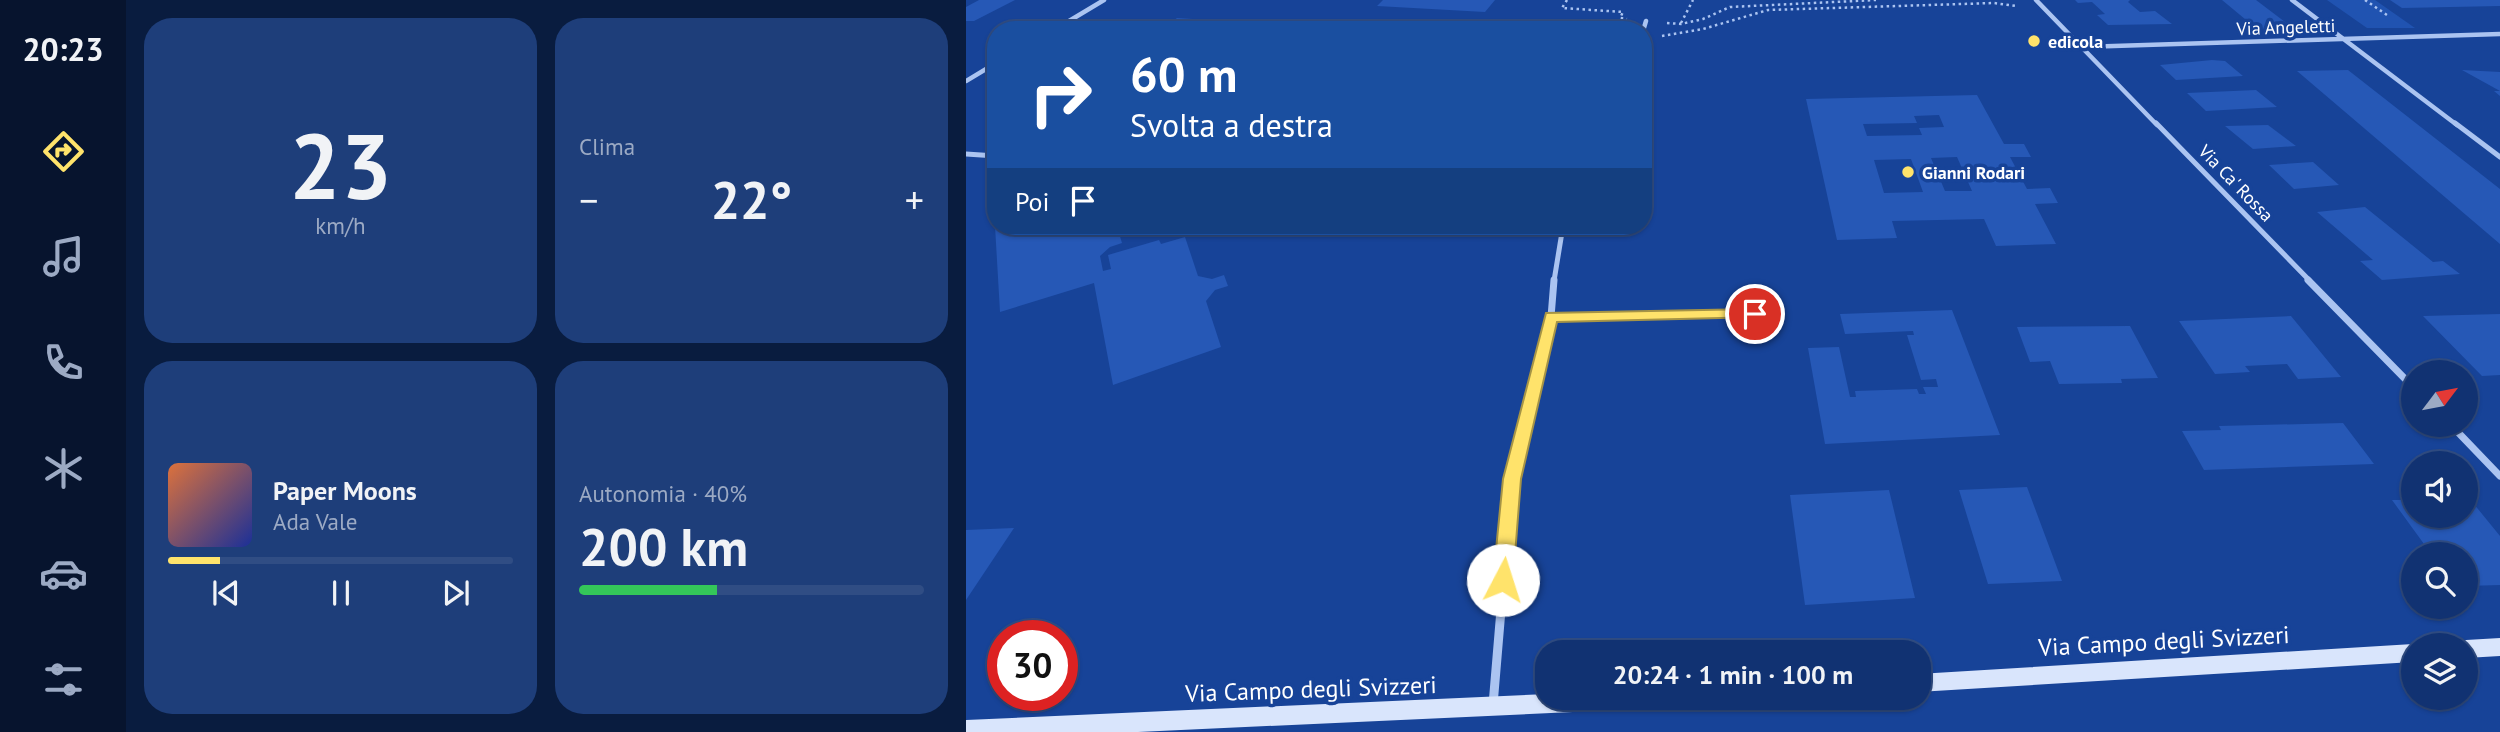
<!DOCTYPE html>
<html lang="it">
<head>
<meta charset="utf-8">
<style>
  :root { --surface:#113272; --page:#1e3e7a; --text:#f1f3f6; --muted:#9caac4; --line:#304d84; --accent:#ffe36b }
  body { margin:0; font-family:"PT Sans",sans-serif; background:var(--page); color:var(--text); height:100vh; display:flex; flex-direction:column; font-size:26px; white-space:nowrap }
  * { box-sizing:border-box; margin:0 }
  p { font-size:23px; color:var(--muted) }
  .icon { flex:none; width:38px; height:38px; fill:none; stroke:currentColor; stroke-width:2; stroke-linecap:round; stroke-linejoin:round }
  .map { position:relative; flex:1; overflow:hidden }
  .sheet { display:flex; flex-direction:column; gap:18px; padding:18px; background:#091c3f; width:840px }
  .sheet>* { flex:none }
  .top-card { position:absolute; left:21px; top:21px; width:665px; height:214px; border-radius:28px; box-shadow:0 2px 5px #0004,0 0 0 2px var(--line); background:#1a4fa0; color:#fff; overflow:hidden }
  .needle { width:46px; rotate:58deg }
  .controls { position:absolute; left:1435px; top:360px; display:grid; gap:14px }
  .controls a { display:grid; place-items:center; width:77px; height:77px; border-radius:50%; background:var(--surface); box-shadow:0 2px 5px #0004,0 0 0 2px var(--line); font-size:35px }
  .speed { position:absolute; left:21px; top:620px; display:flex; gap:14px; font-size:35px; font-weight:700; text-align:center }
  .speed>* { display:grid; place-content:center; width:91px; height:91px; border-radius:50%; background:var(--surface); box-shadow:0 2px 5px #0004,0 0 0 2px var(--line); line-height:1 }
  .speed .limit { border:10px solid #d22; background:#fff; color:#111 }
  .pin { position:absolute; display:grid; place-items:center; width:60px; height:60px; color:#fff; margin:-30px; border:4px solid #fff; border-radius:50%; box-shadow:0 2px 7px #0007 }
  .me { position:absolute; width:77px; margin:-38px; rotate:5deg; stroke-linejoin:round; filter:drop-shadow(0 0 5px #0008) }
  .turn { display:flex; align-items:center; gap:24px; height:147px; padding:0 28px; font-size:32px }
  .turn .icon { width:91px; height:91px; stroke-width:2.5 }
  .turn b { display:block; font-size:49px; line-height:60px }
  .then { display:flex; align-items:center; height:66px; padding:0 28px; background:#0003; gap:14px; font-size:26px }
  .big { font-size:52px; font-weight:800; line-height:1.1 }
  .sheet .widget { flex:1; display:flex; flex-direction:column; justify-content:center; gap:10px; min-width:0; padding:0 24px; border-radius:28px; background:var(--page) }
  .sheet .dial { align-items:center; gap:0 }
  .dial b { font-size:91px; line-height:1 }
  .song { display:flex; align-items:center; gap:21px }
  .cover { width:84px; height:84px; border-radius:10px; background:linear-gradient(135deg,hsl(20 70% 55%),hsl(230 70% 35%)) }
  .played { height:7px; border-radius:4px; background:linear-gradient(90deg,var(--accent) 15%,var(--line) 15%) }
  .keys { display:flex; justify-content:space-around; direction:ltr }
  .heat { display:flex; justify-content:space-between; align-items:center; font-size:38px; direction:ltr }
  .charge { height:10px; border-radius:5px; background:linear-gradient(90deg,#34c759 40%,var(--line) 0) }
  .sheet .tiles { flex:1; display:grid; gap:18px; grid-template-columns:repeat(2,1fr) }
  .trip { position:absolute; left:569px; top:640px; width:396px; height:70px; border-radius:28px; background:var(--surface); box-shadow:0 2px 5px #0004,0 0 0 2px var(--line); font-weight:800; line-height:70px; text-align:center }
  main { display:flex; flex:1; min-height:0 }
  .menu { display:flex; flex-direction:column; width:126px; justify-content:space-around; align-items:center; background:#07142e; color:var(--muted) }
  .menu .icon { width:49px; height:49px }
  .menu .on { color:var(--accent) }
  .menu b { font-size:32px; color:var(--text) }
  .map>svg:first-child { display:block }
  .green { fill:#2053b1 }
  .building { fill:#2658b6; fill-rule:evenodd }
  .lines { fill:none; stroke-linecap:round; stroke-linejoin:round }
  .path { stroke:#abc4f1; stroke-width:2.5; stroke-dasharray:2.5 3.5; stroke-linecap:butt }
  .street-far3 { stroke:#abc4f1; stroke-width:4.5 }
  .street-far2 { stroke:#abc4f1; stroke-width:5 }
  .street-far1 { stroke:#abc4f1; stroke-width:7 }
  .street { stroke:#abc4f1; stroke-width:9 }
  .secondary { fill:#d9e5fc; fill-rule:evenodd }
  .route { fill:#ffe36b; stroke:#a69446; stroke-width:2 }
  .poi-dot { fill:#ffe36b; stroke:#174398; stroke-width:2.5 }
  .labels { text-anchor:middle; dominant-baseline:central; stroke-width:7; stroke-linejoin:round; paint-order:stroke }
  .far-street-label { font-size:18px; fill:#fff; stroke:#174398 }
  .far-poi-label { font-size:18px; font-weight:bold; fill:#fff; stroke:#174398; text-anchor:start }
  .near-street-label { font-size:24px; fill:#fff; stroke:#174398 }
</style>
</head>
<body>
<main>
<nav class="menu">
<b>20:23</b>
<svg class="icon on" aria-label="directions" viewBox="0 0 24 24"><path d="M12 3l9 9-9 9-9-9zM9 14v-3h6M13 9l2 2-2 2"/></svg>
<svg class="icon" aria-label="music" viewBox="0 0 24 24"><path d="M9 18V5l10-2v13"/><circle cx="6" cy="18" r="3"/><circle cx="16" cy="16" r="3"/></svg>
<svg class="icon" aria-label="phone" viewBox="0 0 24 24"><path d="M5 4h4l2 5-3 2q2 4 5 5l2-3 5 2v4C11 20 4 13 5 4z"/></svg>
<svg class="icon" aria-label="climate" viewBox="0 0 24 24"><path d="M12 3v18M4 7l16 10M4 17L20 7"/></svg>
<svg class="icon" aria-label="car" viewBox="0 0 24 24"><path d="M5 17H2v-5l4-1 3-4h7l3 4 3 1v5h-3M9 17h6M6 11h13"/><circle cx="7" cy="17" r="2"/><circle cx="17" cy="17" r="2"/></svg>
<svg class="icon" aria-label="filters" viewBox="0 0 24 24"><path d="M4 7h16M4 17h16"/><circle cx="9" cy="7" r="2"/><circle cx="15" cy="17" r="2"/></svg>
</nav>
<section class="sheet">
<div class="tiles">
<div class="widget dial"><b>23</b><p>km/h</p></div>
<div class="widget"><p>Clima</p>
<div class="heat"><a>−</a><b class="big">22°</b><a>+</a></div>
</div>
<div class="widget">
<div class="song"><i class="cover"></i><div><b>Paper Moons</b><p>Ada Vale</p></div></div>
<div class="played"></div>
<div class="keys"><svg class="icon" aria-label="previous" viewBox="0 0 24 24"><path d="M18 5L8 12l10 7zM5 5v14"/></svg><svg class="icon" aria-label="pause" viewBox="0 0 24 24"><path d="M8 5v14M16 5v14"/></svg><svg class="icon" aria-label="next" viewBox="0 0 24 24"><path d="M6 5l10 7-10 7zM19 5v14"/></svg></div>
</div>
<div class="widget"><p>Autonomia · 40%</p><b class="big">200 km</b><div class="charge"></div></div>
</div>
</section>
<div class="map">
<svg width="1534" height="732" viewBox="0 0 1534 732">
  <rect width="100%" height="100%" fill="#174398"/>
  <!-- green -->
  <path class="green" d="M 1361,0 L 1409,0 L 1449,28 L 1401,28 Z"/>
  <!-- building -->
  <path class="building" d="M 13,0 L 49,0 L 8,21 L 0,21 L 0,7 Z
    M 417,0 L 529,0 L 519,12 L 411,6 Z
    M 1109,0 L 1164,0 L 1162,2 L 1174,12 L 1189,11 L 1206,24 L 1142,25 L 1131,15 L 1139,14 L 1126,2 L 1112,3 Z
    M 1256,0 L 1290,0 L 1327,28 L 1291,29 Z
    M 1424,0 L 1534,0 L 1534,6 L 1436,8 Z
    M 211,18 L 259,21 L 319,24 L 312,30 L 194,30 Z
    M 1246,60 L 1259,61 L 1277,76 L 1210,80 L 1194,65 Z
    M 1382,70 L 1534,189 L 1534,244 L 1331,71 Z
    M 1496,70 L 1534,72 L 1534,96 L 1528,91 L 1534,91 Z
    M 1290,90 L 1311,107 L 1240,111 L 1221,93 Z
    M 1011,95 L 1038,144 L 1058,144 L 1065,157 L 1044,157 L 1061,189 L 1084,188 L 1092,203 L 1069,204 L 1090,244 L 1030,246 L 1018,219 L 926,221 L 931,238 L 871,240 L 840,99 ZM 973,115 L 978,127 L 953,128 L 956,135 L 901,136 L 897,124 L 951,123 L 948,116 ZM 991,157 L 1006,191 L 979,191 L 965,158 ZM 945,159 L 957,192 L 918,193 L 908,160 Z
    M 1302,125 L 1330,146 L 1287,149 L 1259,126 Z
    M 1347,162 L 1373,185 L 1328,189 L 1303,165 Z
    M 1399,207 L 1467,262 L 1477,261 L 1494,274 L 1416,280 L 1394,261 L 1407,260 L 1351,212 Z
    M 29,226 L 127,226 L 129,234 L 142,236 L 153,233 L 156,243 L 144,247 L 134,256 L 137,271 L 145,269 L 142,255 L 193,240 L 195,244 L 219,237 L 232,276 L 246,279 L 258,275 L 262,286 L 249,290 L 240,301 L 255,347 L 147,385 L 128,283 L 34,312 Z
    M 986,310 L 1034,435 L 859,444 L 842,348 L 873,347 L 884,397 L 890,397 L 889,391 L 951,389 L 953,394 L 960,394 L 957,387 L 972,387 L 970,379 L 955,380 L 941,335 L 948,335 L 947,331 L 879,334 L 874,314 Z
    M 1534,314 L 1534,375 L 1516,376 L 1457,316 Z
    M 1325,316 L 1375,377 L 1332,379 L 1321,364 L 1279,366 L 1284,372 L 1249,374 L 1213,321 Z
    M 1164,326 L 1192,378 L 1155,379 L 1156,383 L 1093,384 L 1084,361 L 1064,362 L 1051,327 Z
    M 1377,423 L 1408,464 L 1238,470 L 1216,431 L 1255,430 L 1253,426 Z
    M 1061,487 L 1096,581 L 1022,584 L 993,490 Z
    M 923,490 L 949,598 L 839,605 L 824,495 Z
    M 1500,498 L 1503,498 L 1534,536 L 1534,585 L 1500,586 L 1500,555 L 1466,555 L 1426,500 L 1447,500 L 1447,516 L 1500,516 Z
    M 48,528 L 0,600 L 0,530 Z"/>
  <g class="lines">
    <!-- path -->
    <path class="path" d="M 601,0 L 596,8 L 657,12 L 654,18 L 661,19
      M 1399,0 L 1421,15
      M 701,23 L 715,24 L 737,19 L 764,7 L 910,0
      M 715,23 L 727,0
      M 696,36 L 737,29 L 802,10 L 1028,3 L 1050,6"/>
    <!-- street-far3 -->
    <path class="street-far3" d="M 1070,0 L 1191,125
      M 1326,0 L 1491,125
      M 88,30 L 138,0
      M 376,30 L 378,28
      M 677,31 L 680,21
      M 1116,47 L 1534,34
      M 0,81 L 30,63"/>
    <!-- street-far2 -->
    <path class="street-far2" d="M 1190,123 L 1344,281
      M 1489,123 L 1534,157
      M 0,154 L 30,156
      M 588,281 L 597,226"/>
    <!-- street-far1 -->
    <path class="street-far1" d="M 1342,280 L 1447,387
      M 585,317 L 789,314
      M 1485,425 L 1534,476
      M 546,480 L 585,317 L 588,280"/>
    <!-- street -->
    <path class="street" d="M 527,705 L 546,479"/>
    <!-- secondary -->
    <path class="secondary" d="M 1534,638 L 1534,656 L 1500,658 L 1500,646 L 1492,646 L 1500,640 Z
      M 1447,644 L 1451,646 L 1447,646 L 1447,662 L 952,692 L 952,674 Z
      M 581,694 L 581,698 L 703,698 L 700,705 L 693,708 L 172,732 L 0,732 L 0,720 Z"/>
  </g>
  <!-- route -->
  <path class="route" d="M 789,309 L 795,310 L 797,314 L 795,317 L 591,322 L 555,479 L 547,580 L 545,587 L 537,589 L 530,587 L 527,580 L 537,479 L 580,313 Z"/>
  <!-- markers -->
  <g class="poi-dot">
    <circle cx="1068" cy="41" r="7"/>
    <circle cx="942" cy="172" r="7"/>
  </g>
  <g class="labels">
    <!-- far-street labels -->
    <g class="far-street-label">
      <text transform="translate(1320 27) rotate(-2)">Via Angeletti</text>
      <text transform="translate(1270 183) rotate(46)">Via Ca' Rossa</text>
    </g>
    <!-- far-poi labels -->
    <g class="far-poi-label">
      <text x="1082" y="41">edicola</text>
      <text x="956" y="172">Gianni Rodari</text>
    </g>
    <!-- near-street labels -->
    <g class="near-street-label">
      <text transform="translate(1198 641) rotate(-3)">Via Campo degli Svizzeri</text>
      <text transform="translate(345 689) rotate(-2)">Via Campo degli Svizzeri</text>
    </g>
  </g>
</svg>
<div class="controls">
<a><svg class="needle" viewBox="-14 -14 28 28"><path d="M0-13l5 13h-10z" fill="#e53935"/><path d="M0 13l5-13h-10z" fill="#9caac4"/></svg></a>
<a><svg class="icon" aria-label="sound" viewBox="0 0 24 24"><path d="M4 9h4l5-4v14l-5-4H4zM17 9q2 3 0 6"/></svg></a>
<a><svg class="icon" aria-label="search" viewBox="0 0 24 24"><circle cx="10" cy="10" r="6"/><path d="M15 15l6 6"/></svg></a>
<a><svg class="icon" aria-label="layers" viewBox="0 0 24 24"><path d="M12 4l9 5-9 5-9-5zM3 14l9 5 9-5"/></svg></a>
</div>
<div class="speed"><div class="limit">30</div></div>
<div class="pin" style="left:789px;top:314px;background:#d93025"><svg class="icon" aria-label="arrive" viewBox="0 0 24 24"><path d="M6 21V4h12l-3 4 3 4H6"/></svg></div>
<svg class="me" style="left:537px;top:580px" viewBox="-20 -20 40 40"><circle r="19" fill="#fff"/><path d="M0-13L10 11 0 6-10 11z" fill="#ffe36b"/></svg>
<div class="trip">20:24 · 1 min · 100 m</div>
<div class="top-card">
<div class="turn"><svg class="icon" aria-label="right" viewBox="0 0 24 24"><path d="M7 20v-9h11M14 6l5 5-5 5"/></svg><div><b>60 m</b>Svolta a destra</div></div>
<div class="then">Poi<svg class="icon" aria-label="arrive" viewBox="0 0 24 24"><path d="M6 21V4h12l-3 4 3 4H6"/></svg></div>
</div>
</div>
</main>
</body>
</html>
